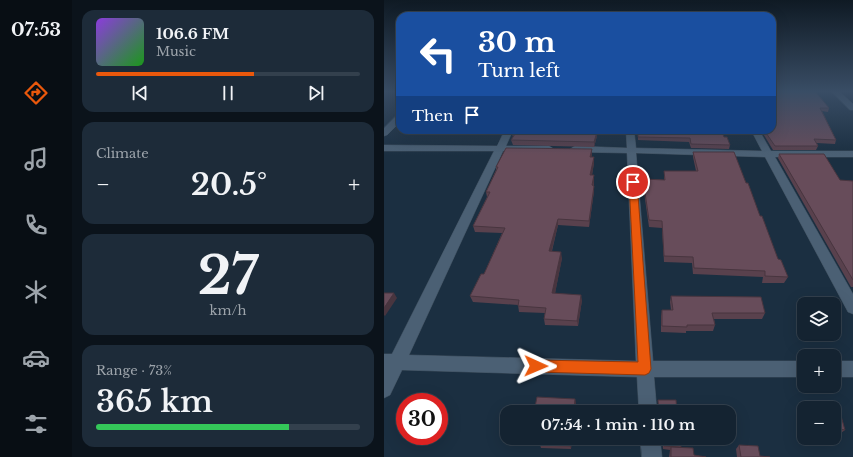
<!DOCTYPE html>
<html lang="en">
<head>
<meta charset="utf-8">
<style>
  :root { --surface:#142331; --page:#1d2b39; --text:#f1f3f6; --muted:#9da4ab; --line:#33404d; --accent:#ea580c }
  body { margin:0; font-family:"Libre Baskerville",serif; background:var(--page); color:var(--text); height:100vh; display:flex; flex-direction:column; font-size:15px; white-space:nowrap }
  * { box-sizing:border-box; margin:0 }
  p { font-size:13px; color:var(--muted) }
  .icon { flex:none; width:22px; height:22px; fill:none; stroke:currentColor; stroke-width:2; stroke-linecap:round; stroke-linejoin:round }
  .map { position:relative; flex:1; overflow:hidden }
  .drawer { display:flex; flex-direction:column; gap:10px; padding:10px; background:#0b131b; width:312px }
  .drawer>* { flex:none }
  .top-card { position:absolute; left:12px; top:12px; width:380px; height:122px; border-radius:12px; box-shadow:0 4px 16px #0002,0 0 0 1px var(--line); background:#1a4fa0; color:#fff; overflow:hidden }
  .tools { position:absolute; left:413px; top:297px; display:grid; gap:8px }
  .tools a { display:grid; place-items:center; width:44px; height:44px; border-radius:8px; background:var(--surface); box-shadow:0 4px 16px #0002,0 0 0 1px var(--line); font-size:20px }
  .speed { position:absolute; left:12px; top:393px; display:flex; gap:8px; font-size:20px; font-weight:700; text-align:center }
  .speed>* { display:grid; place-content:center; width:52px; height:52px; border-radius:50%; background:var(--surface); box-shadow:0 4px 16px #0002,0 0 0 1px var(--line); line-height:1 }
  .speed .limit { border:6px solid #d22; background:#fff; color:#111 }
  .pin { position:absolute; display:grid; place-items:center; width:34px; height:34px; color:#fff; margin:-17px; border:2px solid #fff; border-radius:50%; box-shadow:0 1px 4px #0007 }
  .me { position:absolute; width:44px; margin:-22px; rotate:91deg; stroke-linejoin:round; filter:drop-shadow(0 0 3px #0008) }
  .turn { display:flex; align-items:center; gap:14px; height:84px; padding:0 16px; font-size:18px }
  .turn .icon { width:52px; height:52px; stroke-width:2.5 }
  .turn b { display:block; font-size:28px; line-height:34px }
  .then { display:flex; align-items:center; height:38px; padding:0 16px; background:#0003; gap:8px; font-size:15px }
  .big { font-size:30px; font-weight:600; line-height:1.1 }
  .drawer .widget { flex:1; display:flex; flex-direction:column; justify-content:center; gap:6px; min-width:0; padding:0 14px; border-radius:12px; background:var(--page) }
  .drawer .dial { align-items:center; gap:0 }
  .dial b { font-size:52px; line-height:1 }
  .song { display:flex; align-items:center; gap:12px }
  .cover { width:48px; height:48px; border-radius:6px; background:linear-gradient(135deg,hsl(270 70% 55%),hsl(120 70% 35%)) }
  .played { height:4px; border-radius:2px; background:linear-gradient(90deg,var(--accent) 60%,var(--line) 60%) }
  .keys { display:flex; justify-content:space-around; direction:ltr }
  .heat { display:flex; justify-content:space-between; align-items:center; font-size:22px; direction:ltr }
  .charge { height:6px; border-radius:3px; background:linear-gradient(90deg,#34c759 73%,var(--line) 0) }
  .trip { position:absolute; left:116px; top:405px; width:236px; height:40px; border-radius:12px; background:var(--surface); box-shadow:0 4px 16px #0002,0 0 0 1px var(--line); font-weight:600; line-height:40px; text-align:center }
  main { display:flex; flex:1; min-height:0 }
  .dock { display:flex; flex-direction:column; width:72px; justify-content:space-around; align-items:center; background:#080e14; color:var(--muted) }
  .dock .icon { width:28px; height:28px }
  .dock .on { color:var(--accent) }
  .dock b { font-size:18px; color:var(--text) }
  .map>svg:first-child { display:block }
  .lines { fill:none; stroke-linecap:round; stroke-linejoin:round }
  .street-casing { stroke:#3d4d5c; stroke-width:1 }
  .street { fill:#4b6074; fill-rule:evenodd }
  .wall { fill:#59414d }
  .shaded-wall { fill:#48353f }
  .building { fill:#674c5a; stroke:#48353f }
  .route { fill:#ea580c; stroke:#983908 }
</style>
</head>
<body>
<main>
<nav class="dock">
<b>07:53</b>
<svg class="icon on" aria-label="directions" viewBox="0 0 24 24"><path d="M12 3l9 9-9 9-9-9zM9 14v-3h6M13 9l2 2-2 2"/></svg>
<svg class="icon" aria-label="music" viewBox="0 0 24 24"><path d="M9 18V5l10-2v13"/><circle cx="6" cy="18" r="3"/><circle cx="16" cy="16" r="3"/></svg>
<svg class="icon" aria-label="phone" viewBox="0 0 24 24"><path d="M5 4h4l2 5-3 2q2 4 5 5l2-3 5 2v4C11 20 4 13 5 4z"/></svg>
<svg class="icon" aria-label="climate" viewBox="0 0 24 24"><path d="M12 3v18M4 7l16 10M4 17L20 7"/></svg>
<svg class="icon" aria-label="car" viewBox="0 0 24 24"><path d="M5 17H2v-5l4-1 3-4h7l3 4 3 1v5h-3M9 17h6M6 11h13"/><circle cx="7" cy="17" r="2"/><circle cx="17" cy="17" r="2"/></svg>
<svg class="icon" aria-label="filters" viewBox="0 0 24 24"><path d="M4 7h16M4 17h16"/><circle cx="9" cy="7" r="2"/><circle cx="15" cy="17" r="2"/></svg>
</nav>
<section class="drawer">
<div class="widget">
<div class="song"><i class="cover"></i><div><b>106.6 FM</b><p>Music</p></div></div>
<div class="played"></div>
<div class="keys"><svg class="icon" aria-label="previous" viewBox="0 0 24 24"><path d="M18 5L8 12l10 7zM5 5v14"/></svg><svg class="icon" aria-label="pause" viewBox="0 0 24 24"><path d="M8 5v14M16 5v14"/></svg><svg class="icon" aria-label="next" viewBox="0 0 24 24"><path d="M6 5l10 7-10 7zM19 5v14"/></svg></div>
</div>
<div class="widget"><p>Climate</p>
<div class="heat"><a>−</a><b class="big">20.5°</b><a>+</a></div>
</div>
<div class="widget dial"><b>27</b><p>km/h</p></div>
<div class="widget"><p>Range · 73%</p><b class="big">365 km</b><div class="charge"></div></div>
</section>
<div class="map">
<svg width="469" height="457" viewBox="0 0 469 457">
  <rect width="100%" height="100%" fill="#1b2f41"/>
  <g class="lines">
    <defs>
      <path id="street" d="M 447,91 L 455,91 L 469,104 L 469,110 L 466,110 Z
        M 13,115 L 16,115 L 16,122 L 3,135 L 0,136 L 0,128 Z
        M 121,130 L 129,130 L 122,146 L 165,146 L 170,149 L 165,152 L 119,151 L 25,355 L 252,361 L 243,153 L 191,152 L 186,149 L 191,146 L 243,148 L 242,130 L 250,130 L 252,148 L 378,151 L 367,130 L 375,130 L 387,151 L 469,151 L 469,157 L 391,157 L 469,294 L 469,314 L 464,312 L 381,157 L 252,153 L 269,361 L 420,361 L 420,377 L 270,377 L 273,412 L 255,412 L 253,377 L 18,370 L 6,395 L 0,398 L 0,354 L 8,354 L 110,151 L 0,151 L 0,145 L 113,146 Z
        M 450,361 L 469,361 L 469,377 L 450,377 Z
        M 256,438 L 276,438 L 278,457 L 258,457 Z"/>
    </defs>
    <!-- street casing -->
    <use href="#street" class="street-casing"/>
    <!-- street -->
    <use href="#street" class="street"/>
  </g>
  <!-- wall -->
  <path class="wall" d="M 388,91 L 445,108 L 444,112 L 438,111 L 452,140 L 451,144 L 433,143 L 434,146 L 432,150 L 389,150 L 377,130 L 388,130 Z
    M 130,130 L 211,130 L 211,132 L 213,132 L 213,136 L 210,147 L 129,145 L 127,140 L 129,137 L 128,134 Z
    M 254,130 L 340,137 L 346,145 L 345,149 L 307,148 L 305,142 L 254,140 Z
    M 309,152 L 362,183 L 394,259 L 404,277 L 400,283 L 378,283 L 379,277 L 309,274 L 308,263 L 280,262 L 278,228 L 265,227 L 259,185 L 259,179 L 280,180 L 280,171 L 312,171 L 309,157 Z
    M 395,154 L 456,180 L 469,181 L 469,287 L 467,287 L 394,158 Z
    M 208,155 L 207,157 L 210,157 L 210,163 L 208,175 L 210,175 L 210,191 L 205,227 L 174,225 L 168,251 L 178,258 L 171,293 L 198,300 L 194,326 L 161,325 L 160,319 L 161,313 L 135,312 L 134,305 L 89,302 L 86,296 L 100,274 L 118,233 L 91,232 L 89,226 L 103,197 L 102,192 L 112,170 L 112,167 Z
    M 287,296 L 381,313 L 378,319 L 330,319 L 331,325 L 329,331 L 302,331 L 302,333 L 277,332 L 277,316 L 278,310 L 287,310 L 286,302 Z
    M 274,400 L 293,412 L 274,412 Z
    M 428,405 L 455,409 L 461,430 L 457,433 L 450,432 L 450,408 L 425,408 Z
    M 188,438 L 187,449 L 157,448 L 156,445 Z
    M 278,438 L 296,438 L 297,447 L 310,455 L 322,457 L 285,457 L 286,450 L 279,449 Z
    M 355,445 L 376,456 L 386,457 L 353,457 L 352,449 Z"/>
  <!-- shaded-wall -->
  <path class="shaded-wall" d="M 213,132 L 213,136 L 210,147 L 210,142 Z
    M 208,149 L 208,155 L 206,163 L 206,157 Z
    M 210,157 L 210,163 L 207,181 L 206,175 Z
    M 210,175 L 210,181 L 209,191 L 208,185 Z
    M 210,186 L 210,191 L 205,227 L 205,221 Z
    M 174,219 L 174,225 L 166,257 L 165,251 Z
    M 177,252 L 178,258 L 170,299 L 168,293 Z
    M 10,293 L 13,298 L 1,316 L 0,315 L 0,308 Z
    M 197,295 L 198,300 L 194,326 L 193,321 Z
    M 191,399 L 192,403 L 191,412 L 190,412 Z
    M 187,438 L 188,438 L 187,449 L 186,446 Z"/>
  <!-- building -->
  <path class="building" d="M 388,91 L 431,91 L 445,108 L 436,108 L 452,140 L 430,139 L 434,146 L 391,146 L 380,130 L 388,130 Z
    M 130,130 L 210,130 L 210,132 L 213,132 L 210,142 L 127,140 L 131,134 L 128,134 Z
    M 254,130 L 337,130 L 340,137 L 343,137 L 346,145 L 307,144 L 306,138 L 254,137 Z
    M 122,148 L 208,149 L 206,157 L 210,157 L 206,175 L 210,175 L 208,185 L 210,186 L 205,221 L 174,219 L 165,251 L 177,252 L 168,293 L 197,295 L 193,321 L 160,319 L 162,308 L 134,306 L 135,300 L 86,296 L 97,274 L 100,274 L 121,228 L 89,226 L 106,192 L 102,192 L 114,167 L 112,167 Z
    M 309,152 L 350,152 L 362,183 L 364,183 L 376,216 L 378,216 L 394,259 L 397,260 L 404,277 L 381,276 L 381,271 L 310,268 L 309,257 L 280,256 L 278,221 L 265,220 L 259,179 L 281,180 L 280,171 L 314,171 Z
    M 395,154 L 440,154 L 456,180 L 469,181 L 469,280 Z
    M 0,293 L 10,293 L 0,308 Z
    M 287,296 L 377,297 L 381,313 L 328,313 L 331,325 L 303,325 L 303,327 L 278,326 L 278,310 L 289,310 Z
    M 153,397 L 191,399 L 190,412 L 150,412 Z
    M 274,400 L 292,400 L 293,412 L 275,412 Z
    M 428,405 L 455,409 L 461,430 L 450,428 L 450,408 L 429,408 Z
    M 157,438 L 187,438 L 186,446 L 156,445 Z
    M 279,438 L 296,438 L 297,447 L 280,446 Z
    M 355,445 L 374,446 L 376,456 L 386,457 L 357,457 Z
    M 287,447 L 309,448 L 310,455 L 322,457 L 287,457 Z"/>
  <!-- sky -->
  <linearGradient id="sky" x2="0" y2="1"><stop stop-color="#0f1a24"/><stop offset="0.59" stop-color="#394d65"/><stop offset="1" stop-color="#394d65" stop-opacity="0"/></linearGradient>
  <rect width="469" height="155" fill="url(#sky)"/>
  <!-- route -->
  <path class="route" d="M 247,180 L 252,180 L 253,182 L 267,369 L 265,373 L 261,375 L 152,372 L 148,370 L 146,366 L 148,362 L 152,360 L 254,362 L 245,182 Z"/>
</svg>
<div class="tools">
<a><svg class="icon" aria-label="layers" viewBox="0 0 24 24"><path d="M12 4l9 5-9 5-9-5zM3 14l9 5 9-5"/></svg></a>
<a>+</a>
<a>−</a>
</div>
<div class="speed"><div class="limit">30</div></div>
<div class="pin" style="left:249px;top:182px;background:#d93025"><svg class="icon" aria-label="arrive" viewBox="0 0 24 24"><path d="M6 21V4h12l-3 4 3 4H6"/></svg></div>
<svg class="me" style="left:152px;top:366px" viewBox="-20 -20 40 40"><path d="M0-17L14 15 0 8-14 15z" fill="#ea580c" stroke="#fff" stroke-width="4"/></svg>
<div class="trip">07:54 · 1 min · 110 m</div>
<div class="top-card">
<div class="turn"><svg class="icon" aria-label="left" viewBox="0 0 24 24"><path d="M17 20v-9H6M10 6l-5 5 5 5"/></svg><div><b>30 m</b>Turn left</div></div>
<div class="then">Then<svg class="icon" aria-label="arrive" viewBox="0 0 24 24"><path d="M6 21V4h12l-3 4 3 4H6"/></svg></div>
</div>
</div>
</main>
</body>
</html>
